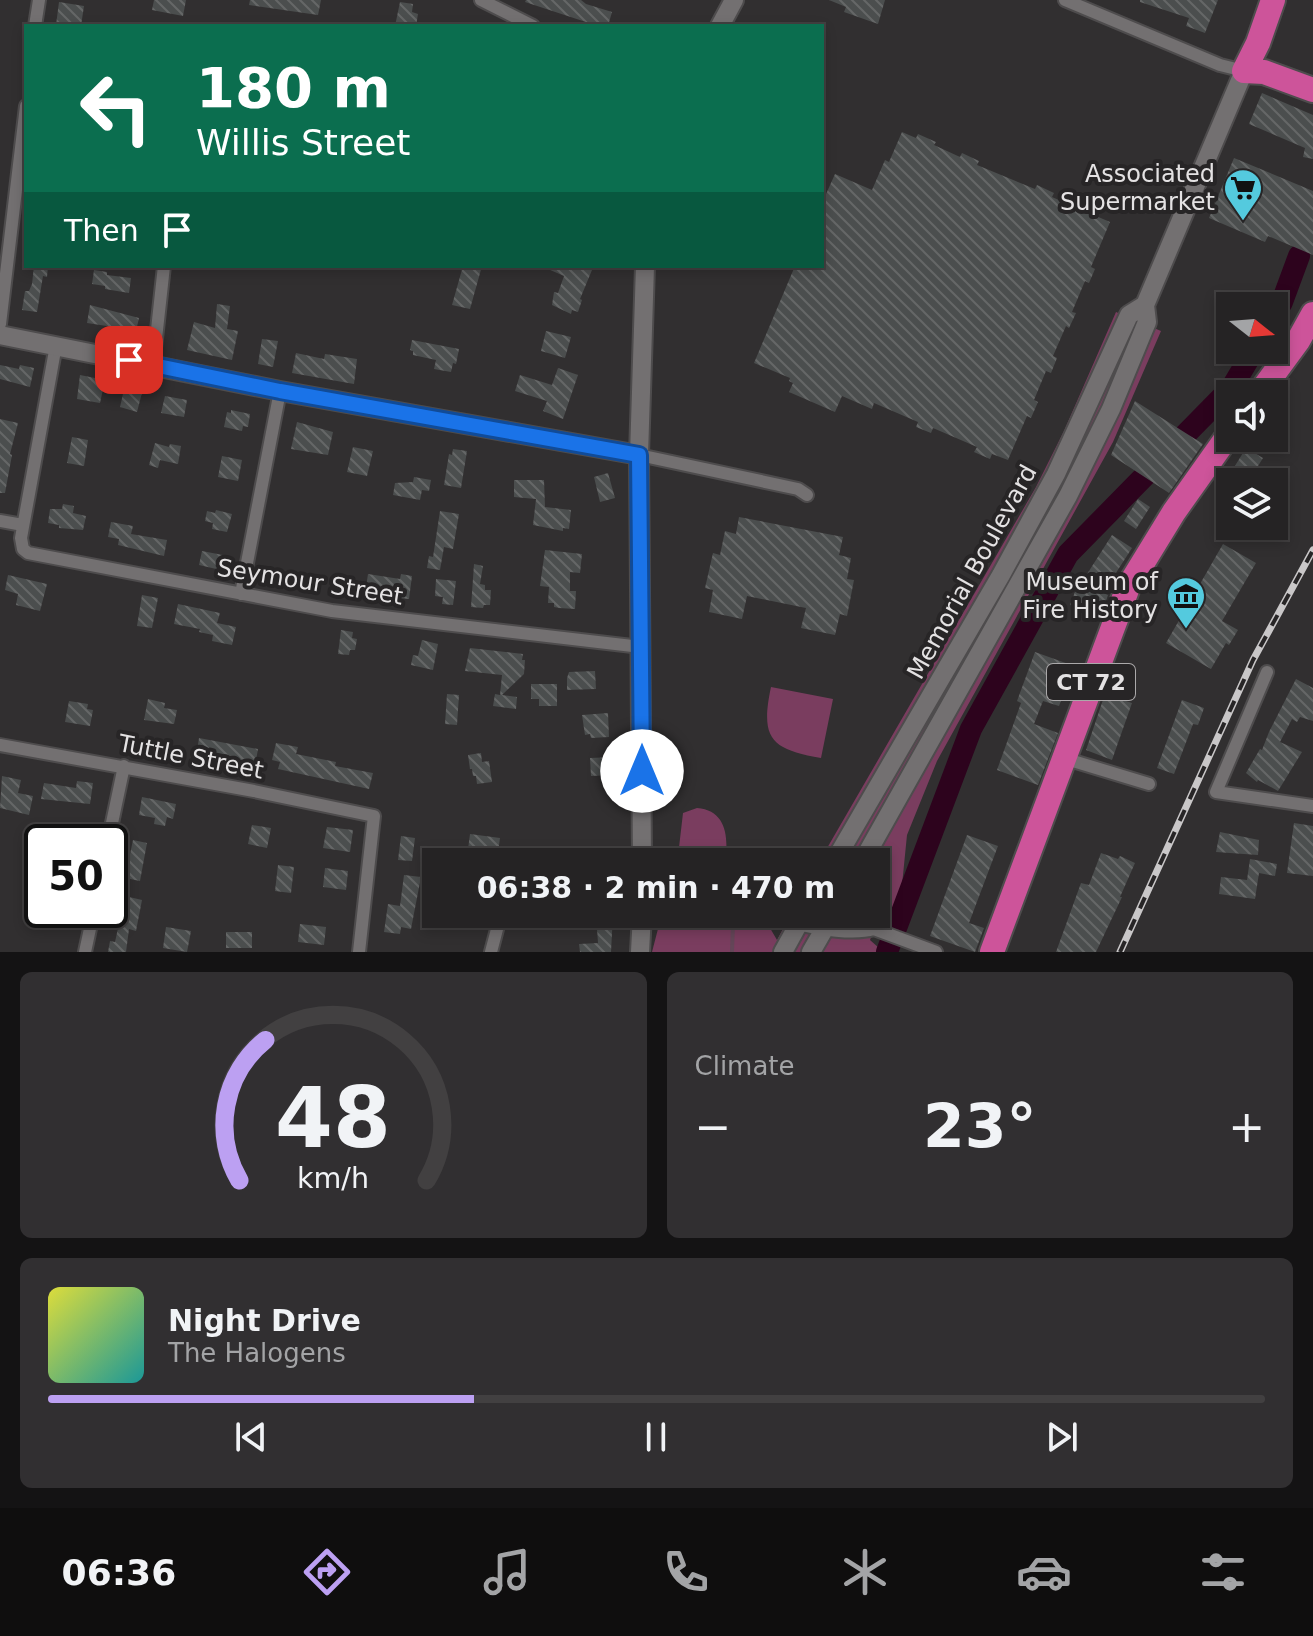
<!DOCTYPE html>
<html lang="en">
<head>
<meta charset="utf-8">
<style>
  :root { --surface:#252324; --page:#312f31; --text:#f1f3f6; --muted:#a3a4a6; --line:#424041; --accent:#bca0f2 }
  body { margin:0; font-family:"DejaVu Sans",sans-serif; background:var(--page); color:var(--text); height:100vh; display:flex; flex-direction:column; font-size:30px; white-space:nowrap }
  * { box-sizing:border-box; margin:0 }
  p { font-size:26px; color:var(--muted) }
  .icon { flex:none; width:44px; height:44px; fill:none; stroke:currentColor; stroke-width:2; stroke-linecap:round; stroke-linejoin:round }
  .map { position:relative; height:952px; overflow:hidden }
  .side { display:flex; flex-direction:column; gap:20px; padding:20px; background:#141314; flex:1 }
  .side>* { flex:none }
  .top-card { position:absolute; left:24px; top:24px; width:800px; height:244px; border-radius:0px; box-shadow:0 4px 12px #0003,0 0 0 2px var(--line); background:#0b6e4f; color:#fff; overflow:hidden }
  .needle { width:52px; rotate:107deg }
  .buttons { position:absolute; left:1216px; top:292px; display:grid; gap:16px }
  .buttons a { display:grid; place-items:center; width:72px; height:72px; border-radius:0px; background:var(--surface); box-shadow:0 4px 12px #0003,0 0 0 2px var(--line); font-size:40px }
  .speed { position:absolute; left:24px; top:824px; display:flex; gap:16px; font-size:40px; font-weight:700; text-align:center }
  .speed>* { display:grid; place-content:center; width:104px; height:104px; border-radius:50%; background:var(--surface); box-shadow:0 4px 12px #0003,0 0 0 2px var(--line); line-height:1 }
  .speed .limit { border:4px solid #111; border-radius:12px; background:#fff; color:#111 }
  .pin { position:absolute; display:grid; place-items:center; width:68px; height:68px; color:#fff; margin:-34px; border-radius:16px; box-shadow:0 4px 12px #0006 }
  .me { position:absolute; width:88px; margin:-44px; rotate:0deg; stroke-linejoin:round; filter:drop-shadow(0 0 6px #0008) }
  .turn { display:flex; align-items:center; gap:28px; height:168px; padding:0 40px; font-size:36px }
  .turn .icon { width:104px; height:104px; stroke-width:2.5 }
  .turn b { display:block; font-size:56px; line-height:68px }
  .then { display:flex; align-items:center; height:76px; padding:0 40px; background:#0003; gap:16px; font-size:30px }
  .big { font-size:60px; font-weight:600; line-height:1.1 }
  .side .tile { flex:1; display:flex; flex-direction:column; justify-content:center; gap:12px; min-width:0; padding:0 28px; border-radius:12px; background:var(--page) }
  .side .dial { align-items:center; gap:0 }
  .dial svg { height:208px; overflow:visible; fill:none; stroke:var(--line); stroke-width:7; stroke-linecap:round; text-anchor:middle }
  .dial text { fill:var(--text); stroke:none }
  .song { display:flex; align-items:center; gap:24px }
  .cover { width:96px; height:96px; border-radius:12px; background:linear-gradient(135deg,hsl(60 70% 55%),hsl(180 70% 35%)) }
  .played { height:8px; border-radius:4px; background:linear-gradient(90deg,var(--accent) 35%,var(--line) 35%) }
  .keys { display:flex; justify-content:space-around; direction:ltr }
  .heat { display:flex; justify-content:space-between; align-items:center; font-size:44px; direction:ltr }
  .side .tiles { flex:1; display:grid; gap:20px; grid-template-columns:1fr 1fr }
  .tile:last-child { grid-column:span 2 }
  .trip { position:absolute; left:422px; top:848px; width:468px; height:80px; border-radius:0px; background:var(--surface); box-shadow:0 4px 12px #0003,0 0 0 2px var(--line); font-weight:600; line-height:80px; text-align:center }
  .tab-bar { display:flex; height:128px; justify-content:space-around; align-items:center; background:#0f0e0e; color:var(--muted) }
  .tab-bar .icon { width:56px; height:56px }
  .tab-bar .selected { color:var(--accent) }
  .tab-bar b { font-size:36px; color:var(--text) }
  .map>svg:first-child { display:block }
  .green { fill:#7a3d5f }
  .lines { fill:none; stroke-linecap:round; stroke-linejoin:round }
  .stream { stroke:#644658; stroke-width:4 }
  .river { stroke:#2d031d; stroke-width:22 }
  .building { fill:url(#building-back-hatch) }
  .street-casing { stroke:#4e4c4d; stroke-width:16 }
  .secondary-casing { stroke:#4e4c4d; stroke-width:22 }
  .highway-casing { stroke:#4e4c4d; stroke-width:28 }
  .street { stroke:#737071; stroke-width:12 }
  .secondary { stroke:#737071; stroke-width:18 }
  .highway { stroke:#cd549a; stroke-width:24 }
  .rail-casing { stroke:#c9c7c8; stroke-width:7 }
  .rail { stroke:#272526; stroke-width:4; stroke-dasharray:12; stroke-linecap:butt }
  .route-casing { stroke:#114b97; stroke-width:20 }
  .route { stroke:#1a73e8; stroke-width:14 }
  .labels { text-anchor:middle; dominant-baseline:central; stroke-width:8; stroke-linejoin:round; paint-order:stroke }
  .shield { fill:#272526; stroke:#aba9aa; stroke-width:2 }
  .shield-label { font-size:22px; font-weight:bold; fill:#e4e2e3 }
  .poi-label { font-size:24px; fill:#e4e2e3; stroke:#272526; text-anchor:end }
  .street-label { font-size:24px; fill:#e4e2e3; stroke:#272526 }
</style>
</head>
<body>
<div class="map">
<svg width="1313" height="952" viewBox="0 0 1313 952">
  <defs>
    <pattern id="building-back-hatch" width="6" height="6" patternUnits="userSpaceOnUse" patternTransform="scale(2)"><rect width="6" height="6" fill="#4b4e4e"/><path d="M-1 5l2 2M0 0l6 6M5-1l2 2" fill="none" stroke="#656767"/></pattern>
  </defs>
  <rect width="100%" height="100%" fill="#312f30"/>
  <!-- green -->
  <path class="green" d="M 1116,312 L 1161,331 L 1113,442 L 937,761 L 907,835 L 901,895 L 890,922 L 878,920 L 870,940 L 879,948 L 877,952 L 652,952 L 659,925 L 664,921 L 759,921 L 770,928 L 777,940 L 791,914 L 876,914 L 876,862 L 819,862 L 1036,487 L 1064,431 Z
    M 771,687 L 833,699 L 821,758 C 771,749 760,739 771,687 Z
    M 697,808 C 726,810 729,837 725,861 L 678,856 L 683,813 Z"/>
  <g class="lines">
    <!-- stream -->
    <path class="stream" d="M 732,952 L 733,923"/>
    <!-- river -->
    <path class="river" d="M 1274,316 L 1282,302 L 1299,256
      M 887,952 L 971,729 L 1068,554 L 1232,387 L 1254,350"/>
  </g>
  <!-- building -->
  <path class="building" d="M 154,0 L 186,0 L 183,16 L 152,10 Z
    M 250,0 L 321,0 L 318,15 L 249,5 Z
    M 526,0 L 581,0 L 586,4 L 612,12 L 608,26 L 598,26 L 525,2 Z
    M 829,0 L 885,0 L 878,24 L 844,12 L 846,7 Z
    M 1140,0 L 1218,0 L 1205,33 L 1186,26 L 1189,18 L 1140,2 Z
    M 59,2 L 84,6 L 81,26 L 56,25 Z
    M 400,2 L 413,4 L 412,12 L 418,14 L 416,26 L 395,26 Z
    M 1262,93 L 1313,115 L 1313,159 L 1303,157 L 1305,148 L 1249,124 Z
    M 902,132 L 916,138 L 918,134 L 936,142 L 934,145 L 960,157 L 962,153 L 979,161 L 977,165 L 1035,189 L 1037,185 L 1054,193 L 1052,197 L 1079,209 L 1081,204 L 1098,211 L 1096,216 L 1110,222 L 1091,267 L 1095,269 L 1089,283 L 1085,281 L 1072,312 L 1076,313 L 1069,328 L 1066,326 L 1053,356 L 1057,358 L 1051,373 L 1046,371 L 1034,400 L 1038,402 L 1031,418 L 1027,416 L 1008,460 L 992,454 L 990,459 L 974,452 L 977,447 L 933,428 L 931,433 L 916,427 L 918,422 L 874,403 L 872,409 L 842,396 L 835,412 L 789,392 L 793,383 L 789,381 L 790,378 L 754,363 L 795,266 L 822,266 L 822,203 L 835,174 L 872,190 L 885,160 L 889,162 Z
    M 1234,158 L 1313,191 L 1313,255 L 1268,236 L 1265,242 L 1209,218 Z
    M 34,266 L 48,266 L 47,277 L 43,276 L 37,312 L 22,310 L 25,291 L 29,291 L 32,284 Z
    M 463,266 L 482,266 L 470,309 L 452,305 Z
    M 541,266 L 582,266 L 592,270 L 580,299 L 582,300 L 578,312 L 572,310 L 571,314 L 552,305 L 554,292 L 558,293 L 564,276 Z
    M 94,270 L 107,272 L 107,275 L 131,278 L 129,293 L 105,289 L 105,286 L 92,284 Z
    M 217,304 L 230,306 L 227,329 L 238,331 L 232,360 L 187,350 L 194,322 L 215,328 Z
    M 90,305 L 139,318 L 134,340 L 118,337 L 120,328 L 87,323 Z
    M 546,331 L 571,337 L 565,358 L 541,351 Z
    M 262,339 L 278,341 L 273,367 L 258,364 Z
    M 412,340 L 459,349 L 456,364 L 453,363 L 451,372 L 434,369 L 436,360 L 413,355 L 413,351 L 410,350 Z
    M 296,353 L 324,359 L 325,354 L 357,359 L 354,384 L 292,373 Z
    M 0,365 L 19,369 L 20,365 L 34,368 L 30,387 L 0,379 Z
    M 558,368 L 578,375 L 563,419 L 543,411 L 547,401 L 515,391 L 520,375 L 552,385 Z
    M 80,375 L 105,380 L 100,403 L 77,399 Z
    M 125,385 L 143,389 L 137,412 L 120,407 Z
    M 165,396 L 187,400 L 184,417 L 161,413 Z
    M 1135,401 L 1203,444 L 1169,493 L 1111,455 Z
    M 231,410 L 250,414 L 248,427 L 243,426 L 242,431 L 224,427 L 227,412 L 231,413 Z
    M 0,419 L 18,423 L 10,454 L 12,455 L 5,493 L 0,493 Z
    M 297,422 L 333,432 L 328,455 L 291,449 Z
    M 72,437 L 88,440 L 84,466 L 67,463 Z
    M 155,443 L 169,447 L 170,444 L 181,446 L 178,464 L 160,460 L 158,468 L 149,465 Z
    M 353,447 L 373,451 L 367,476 L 347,472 Z
    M 1246,448 L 1263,458 L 1248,482 L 1225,482 Z
    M 453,449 L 467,451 L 461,488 L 444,485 L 449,454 L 452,455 Z
    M 222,456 L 242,460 L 238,481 L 218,477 Z
    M 608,473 L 615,498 L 600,502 L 594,477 Z
    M 414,477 L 431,480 L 429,491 L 422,490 L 420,500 L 393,495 L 395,483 L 413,482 Z
    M 514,480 L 544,480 L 545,507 L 571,510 L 569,529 L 563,528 L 563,531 L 533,525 L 536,499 L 514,497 Z
    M 1138,499 L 1150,507 L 1136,529 L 1124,521 Z
    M 63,504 L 74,506 L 73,513 L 86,516 L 83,530 L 59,528 L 59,525 L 48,523 L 50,509 L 62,509 Z
    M 216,510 L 232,514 L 227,532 L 212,529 L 213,523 L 205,521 L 207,511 L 215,513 Z
    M 440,511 L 459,514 L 453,549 L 444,547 L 440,570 L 427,568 L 429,556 L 433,557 Z
    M 739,517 L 843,537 L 839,555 L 851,558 L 847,579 L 854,580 L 847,616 L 840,614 L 835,635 L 801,628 L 806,608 L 747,596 L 742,619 L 709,612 L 713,590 L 705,588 L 713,553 L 720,555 L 725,531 L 736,534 Z
    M 111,522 L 133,526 L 131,534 L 167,540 L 164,556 L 118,545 L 119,539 L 108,537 Z
    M 1112,535 L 1132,548 L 1103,593 L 1108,595 L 1101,616 L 1070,605 L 1078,584 L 1080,585 Z
    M 1223,544 L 1256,563 L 1222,621 L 1238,630 L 1229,645 L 1226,643 L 1211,669 L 1166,643 Z
    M 545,550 L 582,554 L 580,573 L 570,572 L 570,591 L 576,591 L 575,609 L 559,608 L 554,607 L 554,603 L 548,603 L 549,587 L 540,586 Z
    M 202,551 L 228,556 L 225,571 L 199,565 Z
    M 474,564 L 483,566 L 480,584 L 485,585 L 485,590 L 491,590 L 490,605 L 484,605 L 483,608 L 471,607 Z
    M 368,574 L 400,579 L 401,574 L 412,576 L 409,599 L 398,598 L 399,590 L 375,587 L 374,595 L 365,594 Z
    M 8,575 L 47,584 L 40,611 L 16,605 L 18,594 L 5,590 Z
    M 436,579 L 456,581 L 453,605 L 442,604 L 443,597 L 435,596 Z
    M 142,595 L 158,598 L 152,628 L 137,626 Z
    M 178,604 L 220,613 L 217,623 L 236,627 L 232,645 L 212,641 L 213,635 L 199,632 L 200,629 L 174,624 Z
    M 341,630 L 353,632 L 352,638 L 357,639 L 355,650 L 350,650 L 349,655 L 338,654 Z
    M 422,640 L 438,644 L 433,670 L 411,665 L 413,655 L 418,656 Z
    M 470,648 L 523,654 L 522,660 L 525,660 L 524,674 L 502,695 L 517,697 L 516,709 L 493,706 L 495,694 L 500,695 L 502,675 L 465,671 Z
    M 1035,652 L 1074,666 L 1059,706 L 1043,701 L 1034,724 L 1058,733 L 1038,785 L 997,770 L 1021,703 L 1017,701 Z
    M 595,671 L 596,689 L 567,690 L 567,678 L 569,672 Z
    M 1296,679 L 1313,688 L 1313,721 L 1300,717 L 1297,722 L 1292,719 L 1280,742 L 1302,752 L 1278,791 L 1258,780 L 1257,782 L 1246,773 L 1260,749 L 1262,750 L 1269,732 Z
    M 531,684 L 557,684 L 557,706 L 539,706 L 539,699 L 531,699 Z
    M 447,694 L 459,695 L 457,725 L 445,724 Z
    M 1105,694 L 1132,703 L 1112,760 L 1086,750 Z
    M 148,699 L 165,703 L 164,708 L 177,710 L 174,724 L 144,720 Z
    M 1182,700 L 1204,708 L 1198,725 L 1193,724 L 1174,774 L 1157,768 Z
    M 69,701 L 88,704 L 87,709 L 93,710 L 90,726 L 65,722 Z
    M 608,713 L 609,737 L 591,738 L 590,734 L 585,735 L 582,715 Z
    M 199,738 L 258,749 L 255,766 L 196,757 Z
    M 276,743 L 298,747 L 296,754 L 336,762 L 335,766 L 373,773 L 369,789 L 278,769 L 280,762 L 272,760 Z
    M 481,753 L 482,762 L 489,761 L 492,782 L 477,784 L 476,776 L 473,776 L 472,769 L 470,769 L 468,755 Z
    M 613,757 L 614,775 L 591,776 L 590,758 Z
    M 2,776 L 21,780 L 18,793 L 33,796 L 29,815 L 0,808 Z
    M 77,781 L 93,783 L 90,804 L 41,799 L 44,783 L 76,788 Z
    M 142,797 L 176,804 L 173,819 L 167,817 L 165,826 L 154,824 L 155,818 L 139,815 Z
    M 1294,823 L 1313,826 L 1313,876 L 1287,873 Z
    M 252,825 L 271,828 L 267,848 L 248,844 Z
    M 327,827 L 353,830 L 350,852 L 323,848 Z
    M 1220,832 L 1259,840 L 1258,855 L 1216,852 Z
    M 470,834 L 500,838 L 498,853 L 468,849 Z
    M 967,835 L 998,846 L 969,923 L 984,928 L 975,952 L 930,936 Z
    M 401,836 L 415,838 L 412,861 L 398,860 Z
    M 133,840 L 147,843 L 140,881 L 125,878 Z
    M 1101,853 L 1118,859 L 1120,856 L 1135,863 L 1120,897 L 1122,897 L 1096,952 L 1056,952 L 1081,883 L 1089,885 Z
    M 1250,859 L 1277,864 L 1275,876 L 1259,873 L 1255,899 L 1219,894 L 1221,877 L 1247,880 Z
    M 278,865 L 294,867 L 291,893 L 275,891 Z
    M 325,868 L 348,871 L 346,890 L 323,887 Z
    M 404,875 L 421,877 L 411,929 L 401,927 L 400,934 L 384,932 L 388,904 L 400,906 Z
    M 125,896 L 142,900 L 136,931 L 129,929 L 126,952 L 108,952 L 110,941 L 115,942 Z
    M 613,914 L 611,952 L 580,952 L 579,944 L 598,943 L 596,915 Z
    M 300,924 L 326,927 L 324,945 L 298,942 Z
    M 166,927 L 191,931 L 187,952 L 163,948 Z
    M 226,932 L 252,932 L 252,948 L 226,948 Z"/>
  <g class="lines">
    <defs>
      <path id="street" d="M 481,0 L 533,26
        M 1065,0 L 1220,65 L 1244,71
        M 35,26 L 39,0
        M 0,324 L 26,106
        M 56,345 L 21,538 L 23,549 L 28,553 L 332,611 L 641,647
        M 153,366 L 164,266
        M 639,455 L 798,489 L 807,495
        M 0,521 L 23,525
        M 241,594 L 280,391
        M 1267,672 L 1216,792 L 1313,806
        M 0,745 L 254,791 L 374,816 L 359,952
        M 1063,758 L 1149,784
        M 108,842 L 124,766
        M 762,914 C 790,924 846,937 874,929
        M 854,914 L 874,929 L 936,952
        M 85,952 L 94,910
        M 491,952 L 501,914"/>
      <path id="secondary" d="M 720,26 L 734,0
        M 0,335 L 280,391 L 639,455
        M 642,862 L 639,455 L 645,266
        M 834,862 L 1001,575 L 1056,474 L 1129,315 L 1145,305
        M 862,862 L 1068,496 L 1111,409 L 1147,322 L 1145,305 L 1244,71
        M 640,952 L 642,914
        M 783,952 L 804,914
        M 811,952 L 833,914"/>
      <path id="highway" d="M 1273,0 L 1258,43 L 1244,71 L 1264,72 L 1313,90
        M 1259,394 L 1298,341 L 1313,314
        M 992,952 L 1128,587 L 1174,512 L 1230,433"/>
    </defs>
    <!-- street casing -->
    <use href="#street" class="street-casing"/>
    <!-- secondary casing -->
    <use href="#secondary" class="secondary-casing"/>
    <!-- highway casing -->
    <use href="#highway" class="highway-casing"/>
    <!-- street -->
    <use href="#street" class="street"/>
    <!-- secondary -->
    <use href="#secondary" class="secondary"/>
    <!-- highway -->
    <use href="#highway" class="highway"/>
    <defs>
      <path id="rail" d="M 1120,952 L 1253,660 L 1313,550"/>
    </defs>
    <!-- rail casing -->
    <use href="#rail" class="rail-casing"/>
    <!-- rail -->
    <use href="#rail" class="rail"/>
  </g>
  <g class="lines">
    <defs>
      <path id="route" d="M 129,360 L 280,391 L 639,455 L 642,771"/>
    </defs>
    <!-- route casing -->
    <use href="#route" class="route-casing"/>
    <!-- route -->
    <use href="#route" class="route"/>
  </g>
  <!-- icons -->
  <defs>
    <symbol id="supermarket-pin" viewBox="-11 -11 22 30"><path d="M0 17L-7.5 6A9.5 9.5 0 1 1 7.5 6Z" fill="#54cade" stroke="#272526"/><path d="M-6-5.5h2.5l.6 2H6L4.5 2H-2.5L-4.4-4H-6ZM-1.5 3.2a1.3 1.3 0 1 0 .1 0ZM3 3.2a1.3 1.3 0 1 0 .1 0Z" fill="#111"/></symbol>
    <symbol id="museum-pin" viewBox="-11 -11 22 30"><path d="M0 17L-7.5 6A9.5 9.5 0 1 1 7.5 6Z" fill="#54cade" stroke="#272526"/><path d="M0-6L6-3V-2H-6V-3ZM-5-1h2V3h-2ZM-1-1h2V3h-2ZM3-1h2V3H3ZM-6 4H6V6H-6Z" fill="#111"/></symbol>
  </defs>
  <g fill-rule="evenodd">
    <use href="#supermarket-pin" x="1221" y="166" width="44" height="60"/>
    <use href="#museum-pin" x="1164" y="574" width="44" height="60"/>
  </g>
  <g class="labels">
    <!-- shield labels -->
    <rect class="shield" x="1047" y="664" width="88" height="36" rx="6"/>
    <g class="shield-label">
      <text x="1091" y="682">CT 72</text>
    </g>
    <!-- poi labels -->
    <g class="poi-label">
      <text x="1215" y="174">Associated<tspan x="1215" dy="28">Supermarket</tspan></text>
      <text x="1158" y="582">Museum of<tspan x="1158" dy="28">Fire History</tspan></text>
    </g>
    <!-- street labels -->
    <g class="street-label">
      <text transform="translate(972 572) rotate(-61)">Memorial Boulevard</text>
      <text transform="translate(310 582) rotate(9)">Seymour Street</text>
      <text transform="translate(191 757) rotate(11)">Tuttle Street</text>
    </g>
  </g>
</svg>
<div class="buttons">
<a><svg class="needle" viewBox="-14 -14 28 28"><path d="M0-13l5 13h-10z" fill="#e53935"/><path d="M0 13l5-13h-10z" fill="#a3a4a6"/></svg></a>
<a><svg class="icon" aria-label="sound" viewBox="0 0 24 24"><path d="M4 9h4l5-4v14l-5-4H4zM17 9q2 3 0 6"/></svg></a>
<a><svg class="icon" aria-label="layers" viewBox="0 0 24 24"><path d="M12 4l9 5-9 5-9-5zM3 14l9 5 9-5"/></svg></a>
</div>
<div class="speed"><div class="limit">50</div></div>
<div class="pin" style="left:129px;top:360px;background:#d93025"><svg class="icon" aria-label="arrive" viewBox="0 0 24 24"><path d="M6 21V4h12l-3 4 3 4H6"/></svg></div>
<svg class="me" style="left:642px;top:771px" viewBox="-20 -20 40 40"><circle r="19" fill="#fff"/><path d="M0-13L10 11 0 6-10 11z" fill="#1a73e8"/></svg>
<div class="trip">06:38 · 2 min · 470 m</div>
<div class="top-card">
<div class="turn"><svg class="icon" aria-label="left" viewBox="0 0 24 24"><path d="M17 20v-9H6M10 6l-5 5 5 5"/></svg><div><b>180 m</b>Willis Street</div></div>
<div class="then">Then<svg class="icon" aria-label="arrive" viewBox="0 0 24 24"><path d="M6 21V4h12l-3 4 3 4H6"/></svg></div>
</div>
</div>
<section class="side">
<div class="tiles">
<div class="tile dial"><svg viewBox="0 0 100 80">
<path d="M14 69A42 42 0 1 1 86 69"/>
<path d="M14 69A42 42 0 0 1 24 15" stroke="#bca0f2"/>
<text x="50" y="56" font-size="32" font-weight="700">48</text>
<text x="50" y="72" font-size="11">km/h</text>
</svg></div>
<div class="tile"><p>Climate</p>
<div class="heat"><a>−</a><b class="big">23°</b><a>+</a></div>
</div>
<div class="tile">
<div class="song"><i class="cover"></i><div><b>Night Drive</b><p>The Halogens</p></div></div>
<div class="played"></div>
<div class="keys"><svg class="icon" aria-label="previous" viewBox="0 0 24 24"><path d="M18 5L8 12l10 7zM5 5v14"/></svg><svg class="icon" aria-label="pause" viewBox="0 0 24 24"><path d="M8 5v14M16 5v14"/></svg><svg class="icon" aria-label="next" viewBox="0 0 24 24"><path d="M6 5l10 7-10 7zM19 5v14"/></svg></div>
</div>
</div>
</section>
<nav class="tab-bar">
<b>06:36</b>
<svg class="icon selected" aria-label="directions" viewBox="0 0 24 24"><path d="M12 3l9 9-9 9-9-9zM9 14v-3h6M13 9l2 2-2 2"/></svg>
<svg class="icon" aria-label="music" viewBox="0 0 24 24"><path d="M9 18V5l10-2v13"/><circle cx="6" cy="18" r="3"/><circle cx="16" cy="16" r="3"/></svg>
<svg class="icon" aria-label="phone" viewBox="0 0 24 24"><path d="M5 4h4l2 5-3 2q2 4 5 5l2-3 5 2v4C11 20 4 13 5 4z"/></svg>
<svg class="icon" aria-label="climate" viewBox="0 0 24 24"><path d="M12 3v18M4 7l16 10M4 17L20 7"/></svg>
<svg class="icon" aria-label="car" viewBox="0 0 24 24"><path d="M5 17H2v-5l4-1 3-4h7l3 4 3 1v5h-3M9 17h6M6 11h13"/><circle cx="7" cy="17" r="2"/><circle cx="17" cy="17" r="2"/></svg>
<svg class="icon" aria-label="filters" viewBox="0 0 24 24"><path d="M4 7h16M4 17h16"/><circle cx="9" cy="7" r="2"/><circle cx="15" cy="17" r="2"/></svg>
</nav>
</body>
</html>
